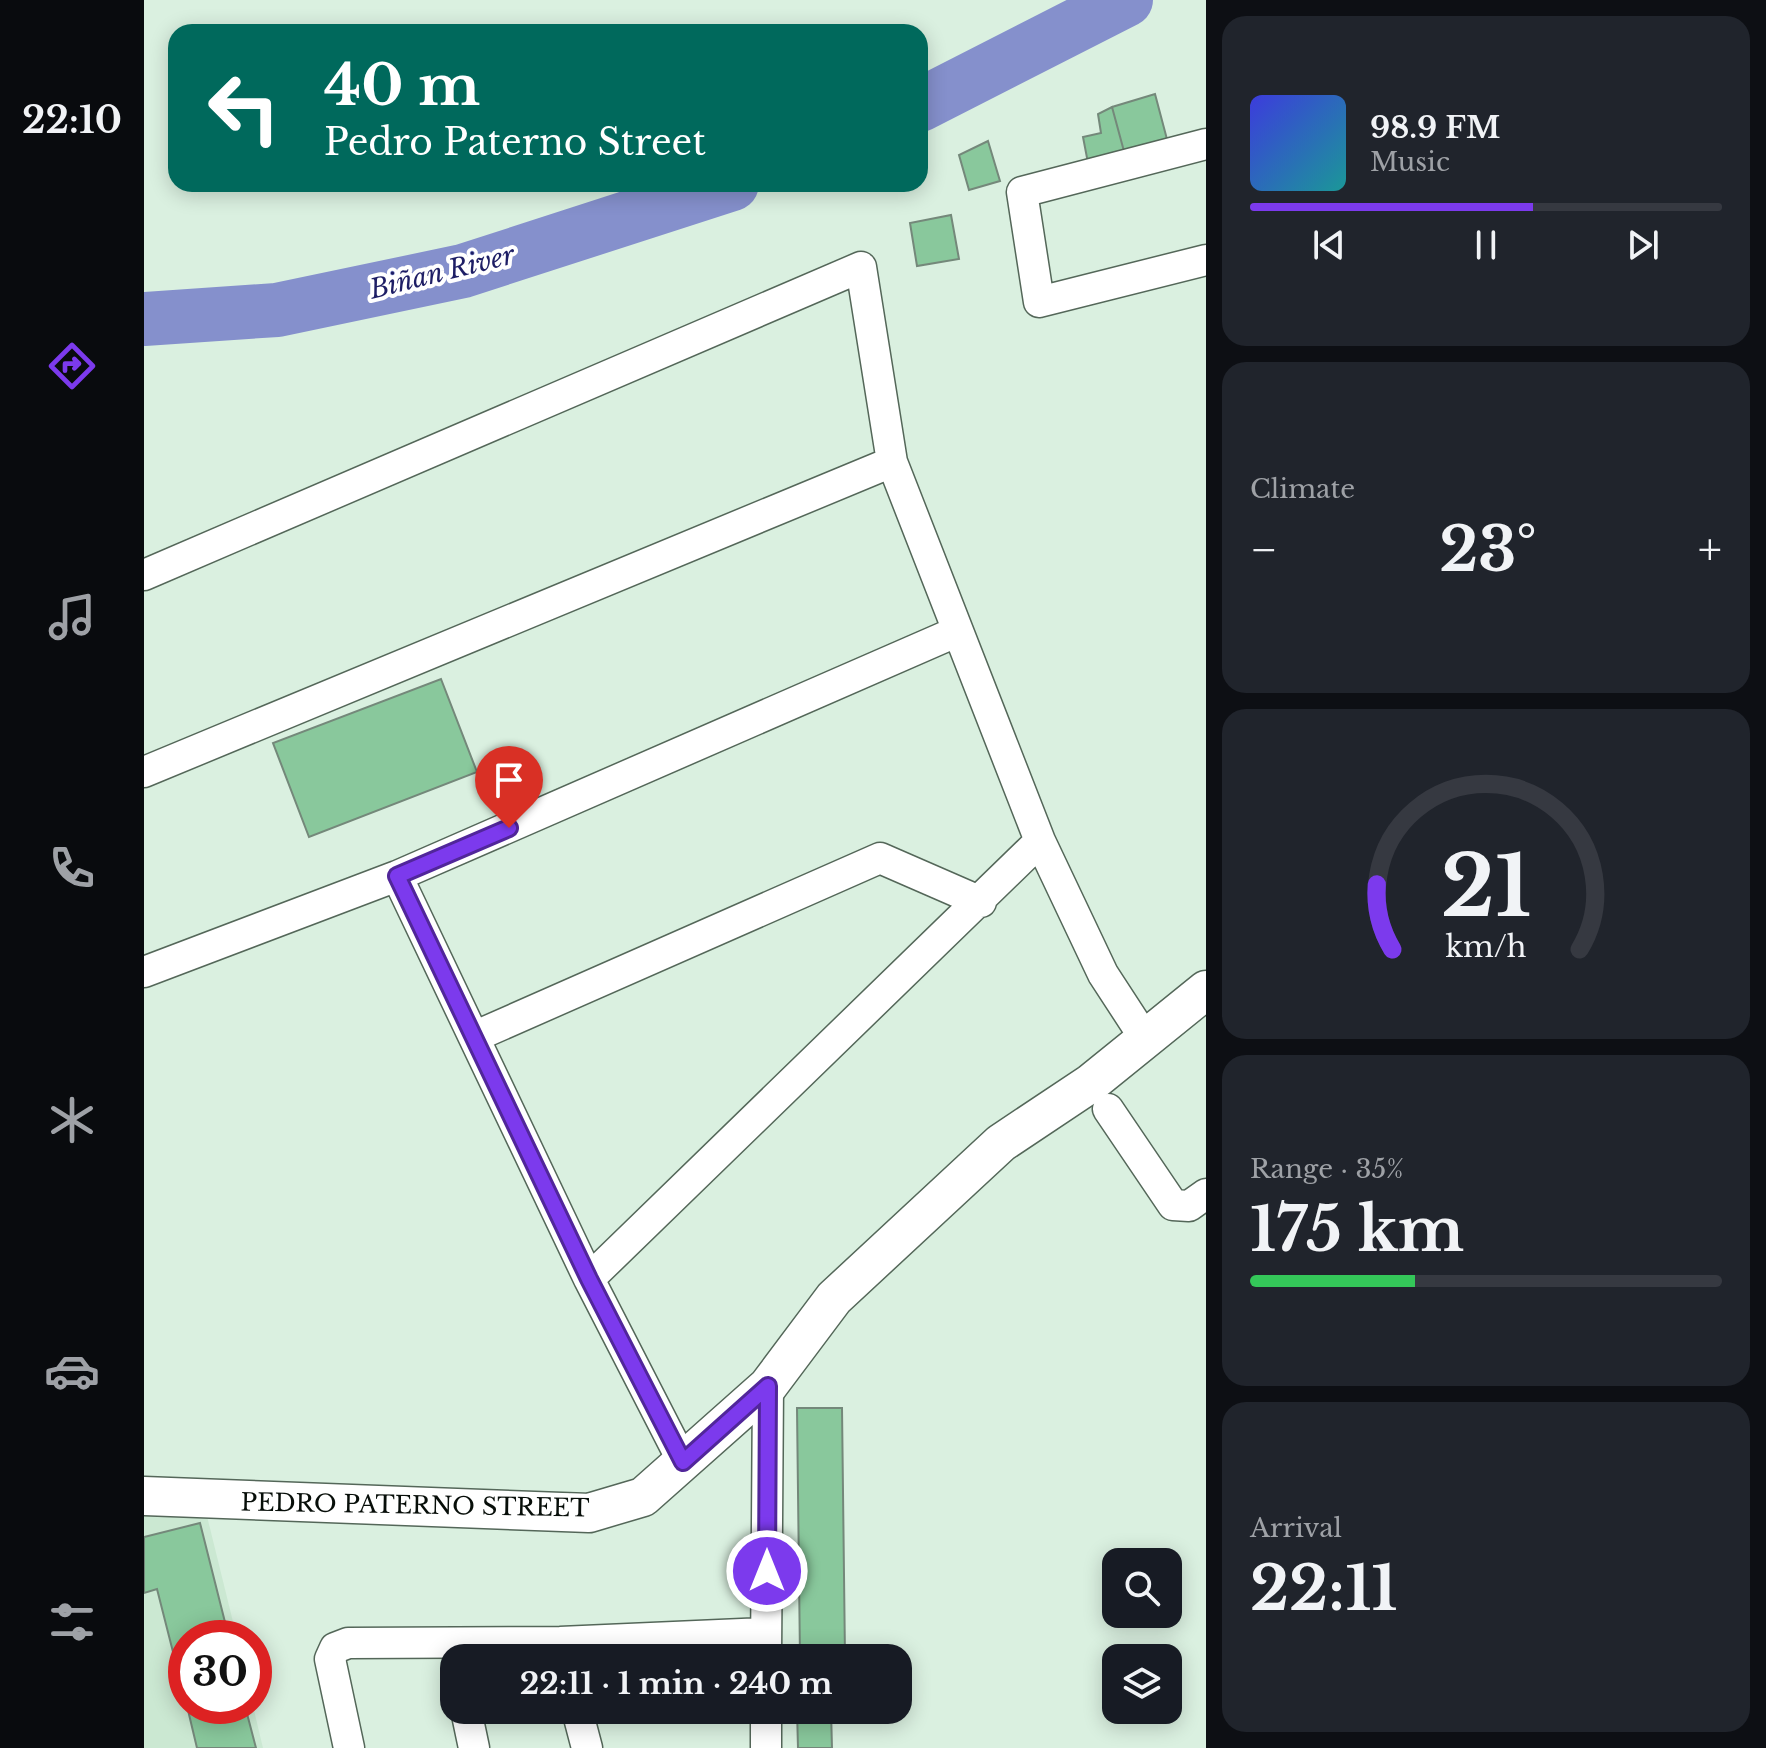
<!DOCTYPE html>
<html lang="en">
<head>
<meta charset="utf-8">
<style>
  :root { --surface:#171b24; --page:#20242c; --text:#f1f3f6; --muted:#9ea1a6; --line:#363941; --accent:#7c3aed }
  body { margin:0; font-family:"Libre Baskerville",serif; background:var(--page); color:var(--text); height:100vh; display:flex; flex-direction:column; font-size:30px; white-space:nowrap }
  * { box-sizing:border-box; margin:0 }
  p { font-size:26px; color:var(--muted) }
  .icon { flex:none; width:44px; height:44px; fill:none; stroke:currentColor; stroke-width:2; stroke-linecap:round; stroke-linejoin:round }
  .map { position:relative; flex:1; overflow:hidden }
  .details { display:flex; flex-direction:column; gap:16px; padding:16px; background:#0d0f14; width:560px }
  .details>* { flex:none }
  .hud { position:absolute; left:24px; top:24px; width:760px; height:168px; border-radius:24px; box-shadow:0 4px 20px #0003; background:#00695c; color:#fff; overflow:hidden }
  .controls { position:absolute; left:958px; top:1548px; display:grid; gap:16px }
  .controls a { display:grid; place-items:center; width:80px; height:80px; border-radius:16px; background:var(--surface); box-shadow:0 4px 20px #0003; font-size:40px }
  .speed { position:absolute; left:24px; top:1620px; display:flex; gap:16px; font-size:40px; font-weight:700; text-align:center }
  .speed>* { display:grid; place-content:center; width:104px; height:104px; border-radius:50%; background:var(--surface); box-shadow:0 4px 20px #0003; line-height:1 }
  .speed .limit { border:12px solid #d22; background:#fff; color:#111 }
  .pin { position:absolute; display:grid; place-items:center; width:68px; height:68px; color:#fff; margin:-82px -34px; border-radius:50% 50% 50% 0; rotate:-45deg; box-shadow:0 0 8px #0007 }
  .pin .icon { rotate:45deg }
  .me { position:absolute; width:88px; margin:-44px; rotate:0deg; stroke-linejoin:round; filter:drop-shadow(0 0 6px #0008) }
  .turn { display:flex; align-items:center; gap:28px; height:168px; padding:0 24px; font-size:36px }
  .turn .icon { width:104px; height:104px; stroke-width:2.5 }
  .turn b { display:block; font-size:56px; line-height:68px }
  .big { font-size:60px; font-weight:700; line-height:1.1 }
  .details .tile { flex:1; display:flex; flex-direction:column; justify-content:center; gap:12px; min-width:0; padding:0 28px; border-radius:24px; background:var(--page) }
  .details .dial { align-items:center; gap:0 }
  .dial svg { height:208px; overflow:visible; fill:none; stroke:var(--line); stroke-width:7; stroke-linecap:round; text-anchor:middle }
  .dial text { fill:var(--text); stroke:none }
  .song { display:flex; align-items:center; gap:24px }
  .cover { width:96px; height:96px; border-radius:12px; background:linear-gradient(135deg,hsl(240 70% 55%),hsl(180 70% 35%)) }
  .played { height:8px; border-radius:4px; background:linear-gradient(90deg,var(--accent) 60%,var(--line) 60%) }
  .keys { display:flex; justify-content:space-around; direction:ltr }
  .heat { display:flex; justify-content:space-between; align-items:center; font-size:44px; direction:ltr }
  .charge { height:12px; border-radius:6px; background:linear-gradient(90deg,#34c759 35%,var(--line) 0) }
  .trip { position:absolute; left:296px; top:1644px; width:472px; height:80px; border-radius:24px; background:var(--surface); box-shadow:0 4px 20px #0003; font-weight:700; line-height:80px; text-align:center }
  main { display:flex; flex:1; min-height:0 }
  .dock { display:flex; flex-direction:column; width:144px; justify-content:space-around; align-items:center; background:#090b0e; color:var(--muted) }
  .dock .icon { width:56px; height:56px }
  .dock .selected { color:var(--accent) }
  .dock b { font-size:36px; color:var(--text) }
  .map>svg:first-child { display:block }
  .built { fill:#cbe8d2 }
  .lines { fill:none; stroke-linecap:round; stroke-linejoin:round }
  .river { stroke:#8590cc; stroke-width:54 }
  .building { fill:#89c89c; stroke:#74887a; stroke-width:2 }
  .minor-casing { stroke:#546759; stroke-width:33 }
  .tertiary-casing { stroke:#546759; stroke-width:41 }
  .minor { stroke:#fff; stroke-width:30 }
  .tertiary { stroke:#fff; stroke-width:38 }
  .route-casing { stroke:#51269a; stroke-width:20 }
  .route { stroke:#7c3aed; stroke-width:14 }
  .labels { text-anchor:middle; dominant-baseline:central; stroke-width:8; stroke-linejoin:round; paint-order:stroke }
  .street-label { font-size:24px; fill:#070e09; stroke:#fff }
  .water-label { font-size:26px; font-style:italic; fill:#1e1e65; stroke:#fff }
</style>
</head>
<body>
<main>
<nav class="dock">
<b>22:10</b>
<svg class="icon selected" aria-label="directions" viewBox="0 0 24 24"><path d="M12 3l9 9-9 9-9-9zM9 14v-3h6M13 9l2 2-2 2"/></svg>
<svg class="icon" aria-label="music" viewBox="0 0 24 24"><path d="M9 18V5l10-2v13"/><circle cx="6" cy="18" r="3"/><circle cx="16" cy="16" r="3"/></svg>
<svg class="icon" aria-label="phone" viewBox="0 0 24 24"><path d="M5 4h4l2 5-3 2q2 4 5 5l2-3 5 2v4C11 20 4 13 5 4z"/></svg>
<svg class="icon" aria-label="climate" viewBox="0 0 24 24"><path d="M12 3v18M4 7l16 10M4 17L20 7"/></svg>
<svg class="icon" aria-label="car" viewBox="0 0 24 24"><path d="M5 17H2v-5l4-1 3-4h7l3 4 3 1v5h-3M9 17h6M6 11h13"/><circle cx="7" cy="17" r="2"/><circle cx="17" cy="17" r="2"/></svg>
<svg class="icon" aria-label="filters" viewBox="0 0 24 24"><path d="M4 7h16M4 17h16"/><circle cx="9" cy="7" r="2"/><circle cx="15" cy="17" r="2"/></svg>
</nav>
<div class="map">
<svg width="1062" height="1748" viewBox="0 0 1062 1748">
  <rect width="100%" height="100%" fill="#daf0e0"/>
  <!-- built -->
  <path class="built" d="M 0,1509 L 62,1512 L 93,1638 L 42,1638 L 42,1706 L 109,1706 L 119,1748 L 0,1748 Z"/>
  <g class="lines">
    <!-- river -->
    <path class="river" d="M 776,105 L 982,0
      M 0,319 L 133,310 L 319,271 L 588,184"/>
  </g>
  <!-- building -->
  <path class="building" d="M 1011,94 L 1024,143 L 981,155 L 968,107 Z
    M 968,107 L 981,155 L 944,163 L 939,137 L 957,133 L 954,114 Z
    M 844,141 L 856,181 L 825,190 L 815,155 Z
    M 807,215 L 815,259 L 773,266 L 766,223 Z
    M 297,679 L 333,772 L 165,837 L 129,743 Z
    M 653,1408 L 698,1408 L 701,1658 L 656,1658 Z
    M 56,1523 L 85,1638 L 42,1638 L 42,1703 L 13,1589 L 0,1593 L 0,1537 Z
    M 43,1706 L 101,1706 L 112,1748 L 53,1748 Z
    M 653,1710 L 687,1710 L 688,1748 L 654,1748 Z"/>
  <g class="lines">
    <defs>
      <path id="minor" d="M 1062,144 L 878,192 L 895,302 L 1062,260
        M 0,575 L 717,267 L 748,462 L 896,841 L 959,974 L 1002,1040
        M 0,772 L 748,462
        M 253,876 L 445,1279 L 539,1462
        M 0,972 L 253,876 L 812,632
        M 332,1036 L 736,858 L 837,902
        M 964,1109 L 1029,1205 L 1045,1206 L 1062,1194
        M 445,1279 L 896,841
        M 622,1658 L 624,1386
        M 322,1710 L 330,1748
        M 433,1710 L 443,1748
        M 205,1748 L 186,1659 L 191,1648 L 204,1643 L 416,1642 L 622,1633
        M 622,1748 L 622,1710"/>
      <path id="tertiary" d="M 0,1496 L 445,1513 L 499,1497 L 624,1386 L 690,1298 L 857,1143 L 947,1083 L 1062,990"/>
    </defs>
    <!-- minor casing -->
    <use href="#minor" class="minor-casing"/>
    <!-- tertiary casing -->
    <use href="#tertiary" class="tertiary-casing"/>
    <!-- minor -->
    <use href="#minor" class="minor"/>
    <!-- tertiary -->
    <use href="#tertiary" class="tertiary"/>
  </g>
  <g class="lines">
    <defs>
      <path id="route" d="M 365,828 L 253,876 L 445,1279 L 539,1462 L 624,1386 L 623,1571"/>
    </defs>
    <!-- route casing -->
    <use href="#route" class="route-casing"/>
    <!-- route -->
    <use href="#route" class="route"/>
  </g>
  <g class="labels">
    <!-- street labels -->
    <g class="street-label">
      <text transform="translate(271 1505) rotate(1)">PEDRO PATERNO STREET</text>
    </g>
    <!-- water labels -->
    <g class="water-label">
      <text transform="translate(298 272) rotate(-14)">Biñan River</text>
    </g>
  </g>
</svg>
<div class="controls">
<a><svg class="icon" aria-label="search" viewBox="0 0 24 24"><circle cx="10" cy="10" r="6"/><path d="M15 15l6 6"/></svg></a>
<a><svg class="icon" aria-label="layers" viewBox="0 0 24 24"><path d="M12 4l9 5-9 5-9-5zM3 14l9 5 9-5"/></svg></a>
</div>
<div class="speed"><div class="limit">30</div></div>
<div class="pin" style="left:365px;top:828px;background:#d93025"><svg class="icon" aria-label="arrive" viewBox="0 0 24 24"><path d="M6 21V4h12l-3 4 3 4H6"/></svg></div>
<svg class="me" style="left:623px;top:1571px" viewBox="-20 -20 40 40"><circle r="17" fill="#7c3aed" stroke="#fff" stroke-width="3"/><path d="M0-11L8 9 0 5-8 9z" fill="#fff"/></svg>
<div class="trip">22:11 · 1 min · 240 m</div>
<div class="hud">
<div class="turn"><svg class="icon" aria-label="left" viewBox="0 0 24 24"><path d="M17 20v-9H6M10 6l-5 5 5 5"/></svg><div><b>40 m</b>Pedro Paterno Street</div></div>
</div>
</div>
<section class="details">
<div class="tile">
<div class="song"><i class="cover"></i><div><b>98.9 FM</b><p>Music</p></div></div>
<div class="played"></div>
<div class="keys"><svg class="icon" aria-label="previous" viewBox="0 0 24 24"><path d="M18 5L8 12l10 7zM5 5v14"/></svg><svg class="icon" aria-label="pause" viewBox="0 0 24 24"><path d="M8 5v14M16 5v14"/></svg><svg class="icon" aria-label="next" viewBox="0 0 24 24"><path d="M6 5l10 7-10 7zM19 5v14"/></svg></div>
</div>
<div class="tile"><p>Climate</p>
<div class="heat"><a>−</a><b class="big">23°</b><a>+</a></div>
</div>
<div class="tile dial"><svg viewBox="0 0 100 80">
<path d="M14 69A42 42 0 1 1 86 69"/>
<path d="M14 69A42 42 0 0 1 8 44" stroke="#7c3aed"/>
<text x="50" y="56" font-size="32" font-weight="700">21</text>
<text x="50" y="72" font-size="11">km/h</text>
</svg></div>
<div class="tile"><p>Range · 35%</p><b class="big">175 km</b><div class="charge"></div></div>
<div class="tile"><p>Arrival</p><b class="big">22:11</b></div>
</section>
</main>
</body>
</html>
